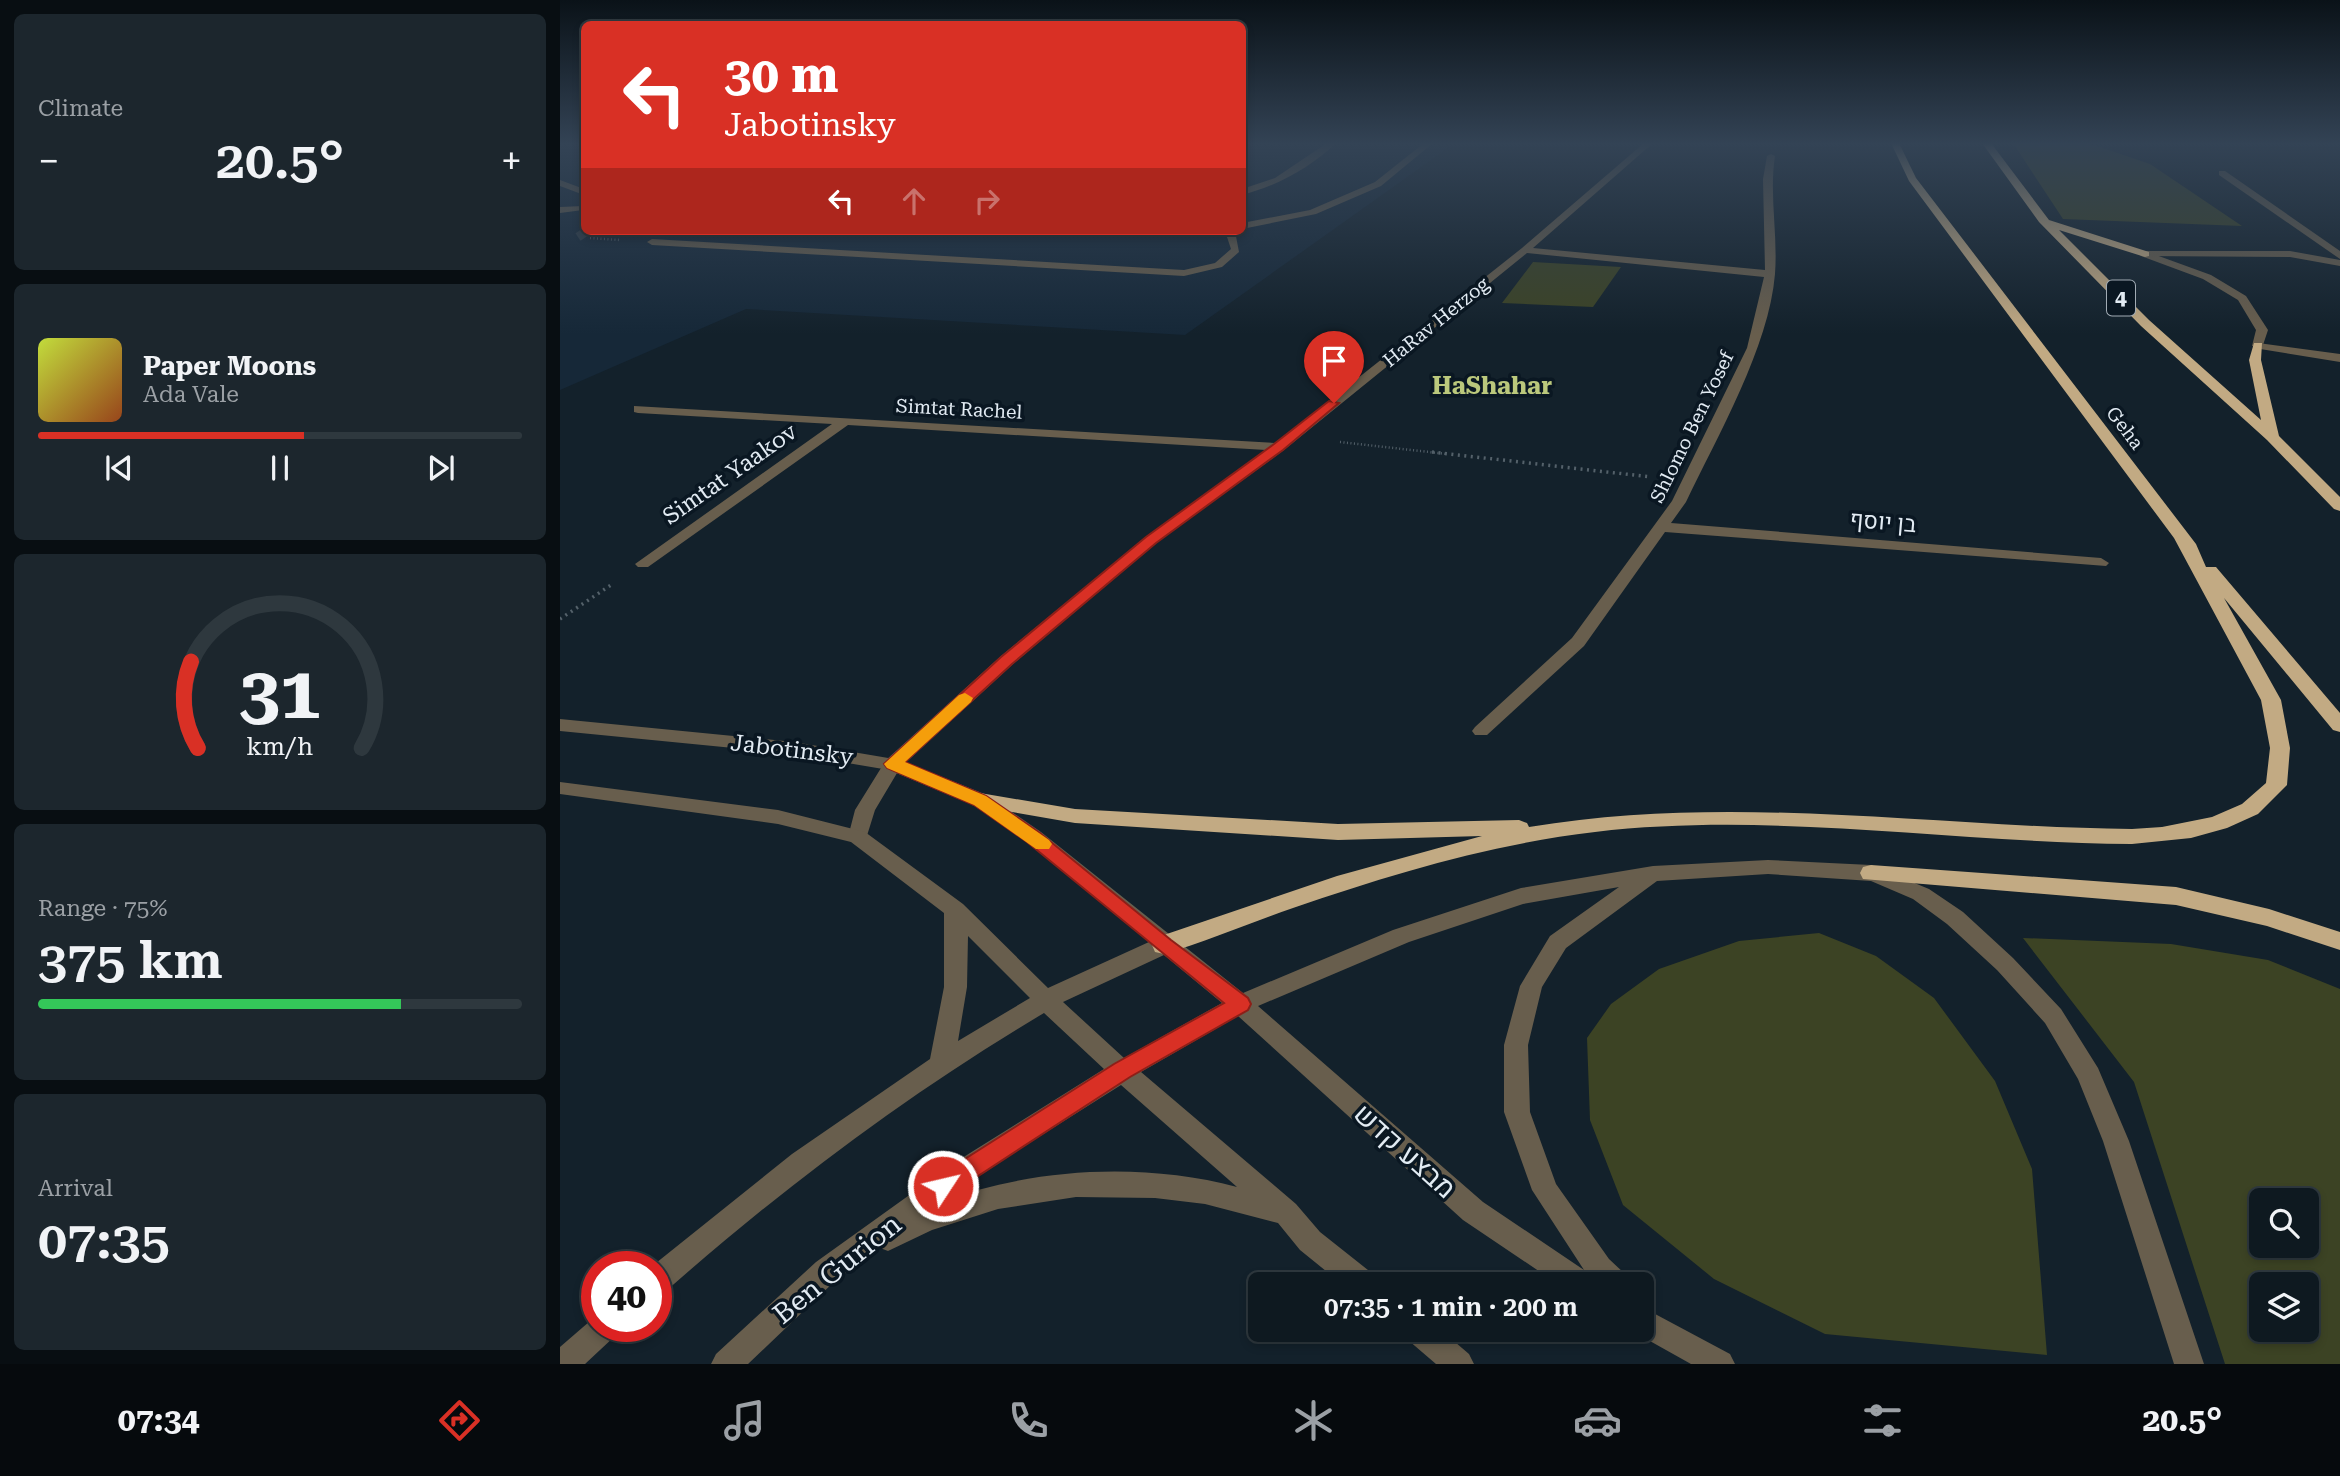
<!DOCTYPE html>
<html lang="en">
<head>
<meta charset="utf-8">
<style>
  :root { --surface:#0e1920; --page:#1c262d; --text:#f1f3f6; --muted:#9ba0a5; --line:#2e383e; --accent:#d93025 }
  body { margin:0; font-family:"Roboto Serif",Heebo,serif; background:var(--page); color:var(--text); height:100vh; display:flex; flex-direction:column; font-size:26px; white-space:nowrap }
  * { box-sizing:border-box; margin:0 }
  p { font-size:23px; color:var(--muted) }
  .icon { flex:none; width:38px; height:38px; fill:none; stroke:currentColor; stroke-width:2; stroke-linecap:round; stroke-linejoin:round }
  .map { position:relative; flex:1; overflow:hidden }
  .side { display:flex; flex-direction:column; gap:14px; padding:14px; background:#080e12; width:560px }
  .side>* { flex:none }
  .guide { position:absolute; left:21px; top:21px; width:665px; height:214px; border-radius:10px; box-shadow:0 4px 10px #0003,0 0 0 2px var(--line); background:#d93025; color:#fff; overflow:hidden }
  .fabs { position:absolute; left:1689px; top:1188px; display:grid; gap:14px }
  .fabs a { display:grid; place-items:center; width:70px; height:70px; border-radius:10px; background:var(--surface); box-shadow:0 4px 10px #0003,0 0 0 2px var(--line); font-size:35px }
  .speed { position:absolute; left:21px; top:1251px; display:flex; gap:14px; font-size:35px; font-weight:700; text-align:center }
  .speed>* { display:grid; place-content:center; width:91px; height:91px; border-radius:50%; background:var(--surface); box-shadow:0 4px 10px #0003,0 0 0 2px var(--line); line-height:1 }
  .speed .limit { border:10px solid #d22; background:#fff; color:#111 }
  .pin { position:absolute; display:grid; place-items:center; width:60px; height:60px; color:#fff; margin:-72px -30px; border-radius:50% 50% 50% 0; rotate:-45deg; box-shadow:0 0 7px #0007 }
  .pin .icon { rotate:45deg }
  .me { position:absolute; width:77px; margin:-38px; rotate:55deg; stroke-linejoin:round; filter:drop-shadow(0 0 5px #0008) }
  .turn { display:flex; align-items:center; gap:24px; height:147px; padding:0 28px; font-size:32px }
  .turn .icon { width:91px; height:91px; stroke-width:2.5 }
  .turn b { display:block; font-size:49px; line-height:60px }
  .lanes { display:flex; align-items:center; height:66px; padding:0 28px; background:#0003; justify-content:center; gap:35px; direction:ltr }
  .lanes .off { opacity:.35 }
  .big { font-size:52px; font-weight:600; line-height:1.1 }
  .side .card { flex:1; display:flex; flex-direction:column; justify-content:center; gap:10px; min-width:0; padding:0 24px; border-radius:10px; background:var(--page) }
  .side .dial { align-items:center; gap:0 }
  .dial svg { height:182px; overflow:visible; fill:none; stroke:var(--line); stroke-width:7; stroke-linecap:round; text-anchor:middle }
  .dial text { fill:var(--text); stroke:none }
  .song { display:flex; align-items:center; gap:21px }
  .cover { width:84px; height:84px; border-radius:10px; background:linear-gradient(135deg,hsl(70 70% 55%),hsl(20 70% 35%)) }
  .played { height:7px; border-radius:4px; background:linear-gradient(90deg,var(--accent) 55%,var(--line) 55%) }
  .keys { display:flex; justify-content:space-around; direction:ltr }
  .heat { display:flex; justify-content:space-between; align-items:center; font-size:38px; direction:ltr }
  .charge { height:10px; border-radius:5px; background:linear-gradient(90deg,#34c759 75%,var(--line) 0) }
  .trip { position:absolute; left:688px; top:1272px; width:406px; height:70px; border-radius:10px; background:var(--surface); box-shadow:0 4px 10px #0003,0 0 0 2px var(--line); font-weight:600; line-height:70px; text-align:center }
  .dock { display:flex; height:112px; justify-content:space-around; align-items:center; background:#060a0d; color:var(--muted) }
  .dock .icon { width:49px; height:49px }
  .dock .active { color:var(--accent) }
  .dock b { font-size:32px; color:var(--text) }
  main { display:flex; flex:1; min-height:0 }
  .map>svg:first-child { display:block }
  .built { fill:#162838 }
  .green { fill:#3c4324; fill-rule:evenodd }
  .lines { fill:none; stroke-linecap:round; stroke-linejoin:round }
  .pedestrian-tunnel { stroke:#323f49; stroke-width:9; stroke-dasharray:9 4.5; stroke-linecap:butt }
  .path-far1 { stroke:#54616a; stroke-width:2.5; stroke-dasharray:1 2.5; stroke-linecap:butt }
  .path { stroke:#54616a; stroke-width:3.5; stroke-dasharray:2 4.5; stroke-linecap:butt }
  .service { fill:#685e4d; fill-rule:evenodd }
  .minor { fill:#685e4d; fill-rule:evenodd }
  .tertiary { fill:#685e4d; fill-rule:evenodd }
  .trunk { fill:#c2aa83; fill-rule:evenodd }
  .route { fill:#d93025; stroke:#8d1f18; stroke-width:2 }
  .slow { fill:#f59e0b }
  .labels { text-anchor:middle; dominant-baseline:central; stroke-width:7; stroke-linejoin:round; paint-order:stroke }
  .far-street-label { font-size:19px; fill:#e2ebf3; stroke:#0a1722 }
  .shield { fill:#0a1722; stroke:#a1abb4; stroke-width:2 }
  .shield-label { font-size:21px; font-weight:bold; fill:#e2ebf3 }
  .street-label { font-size:23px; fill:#e2ebf3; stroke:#0a1722 }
  .far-district-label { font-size:24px; font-weight:bold; fill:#bbc87c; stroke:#0a1722 }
  .near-street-label { font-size:28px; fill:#e2ebf3; stroke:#0a1722 }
</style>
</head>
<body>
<main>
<section class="side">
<div class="card"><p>Climate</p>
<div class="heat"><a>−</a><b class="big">20.5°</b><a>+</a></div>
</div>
<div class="card">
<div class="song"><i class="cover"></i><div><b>Paper Moons</b><p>Ada Vale</p></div></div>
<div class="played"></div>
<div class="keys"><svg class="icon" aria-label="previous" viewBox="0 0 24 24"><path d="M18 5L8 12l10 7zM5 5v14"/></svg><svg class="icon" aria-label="pause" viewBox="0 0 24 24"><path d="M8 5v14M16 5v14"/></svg><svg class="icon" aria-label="next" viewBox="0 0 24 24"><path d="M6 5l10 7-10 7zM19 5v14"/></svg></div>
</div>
<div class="card dial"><svg viewBox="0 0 100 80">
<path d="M14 69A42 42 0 1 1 86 69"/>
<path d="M14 69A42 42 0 0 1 11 31" stroke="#d93025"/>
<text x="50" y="56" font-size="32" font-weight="700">31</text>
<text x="50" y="72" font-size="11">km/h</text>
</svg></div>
<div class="card"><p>Range · 75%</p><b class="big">375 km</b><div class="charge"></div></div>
<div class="card"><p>Arrival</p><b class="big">07:35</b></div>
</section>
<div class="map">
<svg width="1780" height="1364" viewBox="0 0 1780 1364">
  <rect width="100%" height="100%" fill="#13212b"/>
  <!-- built -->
  <path class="built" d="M 0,143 L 24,143 L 24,231 L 682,231 L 683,143 L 895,143 L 625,335 L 186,309 L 0,390 Z"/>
  <!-- green -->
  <path class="green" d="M 1453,143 L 1528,143 L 1590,164 L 1682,226 L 1503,219 Z
    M 973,262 L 1061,267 L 1033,307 L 942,303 Z
    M 1259,933 L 1316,956 L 1374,998 L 1435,1081 L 1472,1169 L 1487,1355 L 1265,1334 L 1154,1279 L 1063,1205 L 1030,1120 L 1027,1038 L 1051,1004 L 1099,969 L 1179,941 Z
    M 1463,938 L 1611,944 L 1708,960 L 1780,989 L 1780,1364 L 1665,1364 L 1574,1082 ZM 1746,1200 L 1746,1246 L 1701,1246 L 1701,1200 ZM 1746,1284 L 1746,1330 L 1701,1330 L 1701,1284 Z"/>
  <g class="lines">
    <!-- pedestrian-tunnel -->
    <path class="pedestrian-tunnel" d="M 18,237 L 27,231"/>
    <!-- path-far1 -->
    <path class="path-far1" d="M 30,238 L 60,240
      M 780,442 L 887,454"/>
    <!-- path -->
    <path class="path" d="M 872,452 L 1091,477
      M 0,619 L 54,583"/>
    <!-- service -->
    <path class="service" d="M 1659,171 L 1665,171 L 1780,251 L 1780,259 L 1659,175 Z
      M 665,231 L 675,231 L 679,252 L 662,267 L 624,276 L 92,245 L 87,242 L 92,239 L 624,270 L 655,263 L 671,249 Z
      M 1585,251 L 1651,275 L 1686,296 L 1708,330 L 1702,348 L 1692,346 L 1696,330 L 1678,300 L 1643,279 L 1581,256 L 1580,254 Z
      M 1311,865 L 1369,889 L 1403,912 L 1453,958 L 1501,1009 L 1538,1068 L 1569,1141 L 1644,1364 L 1614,1364 L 1543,1141 L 1518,1079 L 1485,1023 L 1437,970 L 1387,924 L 1353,899 L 1304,878 L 1301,873 L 1304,868 Z"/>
    <!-- minor -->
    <path class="minor" d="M 767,143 L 776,143 C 750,168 717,186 682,195 L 682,189 L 715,178 Z
      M 864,143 L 873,143 L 821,186 L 756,214 L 682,229 L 682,223 L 750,210 L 815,182 Z
      M 1084,143 L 1093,143 L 973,248 L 1205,270 L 1203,179 L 1207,156 L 1211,154 L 1215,156 C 1209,195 1218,234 1215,274 C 1209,347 1158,435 1126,502 L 1111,523 L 1541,558 L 1549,563 L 1546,566 L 1105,532 L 1024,646 L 927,735 L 915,735 L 912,731 L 915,727 L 1012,638 L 1112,501 L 1187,348 L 1204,277 L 967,253 L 724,450 L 596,543 L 453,664 L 340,768 L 315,810 L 305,842 L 291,842 L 288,837 L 295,810 L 326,760 L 441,656 L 586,537 L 706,450 L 288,425 L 88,567 L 78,567 L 75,564 L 272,424 L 78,413 L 74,412 L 74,406 L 716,443 L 962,248 Z
      M 0,180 L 24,189 L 24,195 L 0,186 Z
      M 23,206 L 23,210 L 0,213 L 0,207 Z
      M 524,231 L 587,231 L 582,234 L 529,234 Z
      M 1585,251 L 1730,251 L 1780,260 L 1780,266 L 1730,257 L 1581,256 L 1580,254 Z
      M 1698,343 L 1780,354 L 1780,362 L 1694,348 L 1694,344 Z"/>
    <!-- tertiary -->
    <path class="tertiary" d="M 0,719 L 234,742 L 340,760 L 427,795 L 481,832 L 683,993 L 833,930 L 961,888 L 1093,866 L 1208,860 L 1311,865 L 1318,868 L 1321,873 L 1318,878 L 1311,881 L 1208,874 L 1097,881 L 1006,948 L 982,987 L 968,1045 L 970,1112 L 996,1184 L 1049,1259 L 1065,1274 L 1069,1284 L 998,1284 L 903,1220 L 678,1016 L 581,1072 L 736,1204 L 760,1232 L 813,1274 L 817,1284 L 782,1284 L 740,1250 L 718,1223 L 645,1204 L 595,1198 L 516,1197 L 438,1209 L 372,1230 L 328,1251 L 320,1248 L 276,1280 L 188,1364 L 151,1364 L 156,1354 L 256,1262 L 394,1163 L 544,1069 L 484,1013 C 349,1093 224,1187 106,1291 L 96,1295 L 96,1267 L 91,1267 L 232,1154 L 370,1059 L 384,987 L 384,913 L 291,842 L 218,824 L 0,794 L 0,782 L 218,810 L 305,832 L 403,904 L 488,988 L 589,942 L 467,842 L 413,805 L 329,770 L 234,754 L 0,731 ZM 1059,887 L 990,936 L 960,986 L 944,1045 L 944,1112 L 972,1190 L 1024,1270 L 923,1202 L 698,1006 L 849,942 L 963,904 ZM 408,936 L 470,998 L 398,1041 L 407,987 ZM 604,955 L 662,1003 L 564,1058 L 503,1002 ZM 561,1085 L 677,1187 C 582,1162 475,1168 383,1201 L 412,1179 Z
      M 1082,1307 L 1170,1354 L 1175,1364 L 1131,1364 L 1072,1331 L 1082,1330 Z
      M 37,1315 L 37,1326 L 59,1326 L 55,1336 L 25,1364 L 0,1364 L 0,1347 Z
      M 844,1330 L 881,1330 L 909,1354 L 914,1364 L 876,1364 L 848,1340 Z"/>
    <!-- trunk -->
    <path class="trunk" d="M 1331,143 L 1339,143 L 1356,178 L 1636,544 L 1646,567 L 1656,567 L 1780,713 L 1780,732 L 1773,730 L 1664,598 L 1721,700 L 1730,748 L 1727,785 L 1698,814 L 1667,828 L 1631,838 L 1572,844 C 1393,843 1214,811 1035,832 C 932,844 831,874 733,908 C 690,923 648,941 604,954 L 595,952 L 592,945 L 595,938 L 777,876 L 922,836 L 778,840 L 515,823 L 412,805 L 409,800 L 412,795 L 420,793 L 515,809 L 778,824 L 959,820 L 967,823 L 969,827 C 1174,793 1368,827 1572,829 L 1602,827 L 1652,817 L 1682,804 L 1706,783 L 1710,748 L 1701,700 L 1614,538 L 1349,181 Z
      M 1422,143 L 1431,143 L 1489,220 L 1589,252 L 1589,256 L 1585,257 L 1499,230 L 1589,320 L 1701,420 L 1689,360 L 1694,343 L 1702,343 L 1701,360 L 1719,436 L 1780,497 L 1780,511 L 1774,509 L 1707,440 L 1581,326 L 1479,222 Z
      M 1311,865 L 1616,887 L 1709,909 L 1780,932 L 1780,950 L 1707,926 L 1616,905 L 1303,879 L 1300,873 L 1303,867 Z"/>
  </g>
  <!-- sky -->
  <linearGradient id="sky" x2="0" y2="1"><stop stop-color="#0a1218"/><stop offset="0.43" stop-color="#334355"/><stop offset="1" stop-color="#334355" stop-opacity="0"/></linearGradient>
  <rect width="1780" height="334" fill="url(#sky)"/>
  <!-- route -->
  <path class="route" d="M 769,401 L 779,403 L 723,450 L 596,543 L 452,664 L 345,762 L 426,796 L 480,833 L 611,940 L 688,998 L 691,1004 L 688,1010 L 570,1077 L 392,1193 L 383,1197 L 375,1193 L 371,1186 L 375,1178 L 554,1064 L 664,1003 L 467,842 L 414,805 L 327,768 L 324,764 L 441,657 L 586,537 L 714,444 Z"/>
  <!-- slow -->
  <path class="slow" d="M 405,693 L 413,698 L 411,702 L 345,762 L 426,796 L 489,840 L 492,844 L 489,849 L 476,849 L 414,805 L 327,768 L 324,764 L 399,695 Z"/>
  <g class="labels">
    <!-- far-street labels -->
    <g class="far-street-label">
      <text transform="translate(876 322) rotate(-39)">HaRav Herzog</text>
      <text transform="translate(399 409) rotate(3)">Simtat Rachel</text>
      <text transform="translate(1132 427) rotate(-64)">Shlomo Ben Yosef</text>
      <text transform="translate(1565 428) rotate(53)">Geha</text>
    </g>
    <!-- shield labels -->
    <rect class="shield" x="1547" y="280.5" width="28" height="35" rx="5"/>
    <g class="shield-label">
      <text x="1561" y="298">4</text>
    </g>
    <!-- street labels -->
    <g class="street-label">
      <text transform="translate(170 474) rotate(-35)">Simtat Yaakov</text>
      <text transform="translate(1323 522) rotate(5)">בן יוסף</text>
      <text transform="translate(232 750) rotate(7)">Jabotinsky</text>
    </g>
    <!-- far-district labels -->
    <g class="far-district-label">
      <text x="932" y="386">HaShahar</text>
    </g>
    <!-- near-street labels -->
    <g class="near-street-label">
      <text transform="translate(845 1151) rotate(42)">מבצע קדש</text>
      <text transform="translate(277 1269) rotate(-39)">Ben Gurion</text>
    </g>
  </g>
</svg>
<div class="fabs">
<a><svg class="icon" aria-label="search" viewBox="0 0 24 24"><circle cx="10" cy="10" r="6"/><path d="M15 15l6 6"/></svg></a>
<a><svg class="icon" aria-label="layers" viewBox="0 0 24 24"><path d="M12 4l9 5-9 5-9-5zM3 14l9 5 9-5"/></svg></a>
</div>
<div class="speed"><div class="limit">40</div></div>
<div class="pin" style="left:774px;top:403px;background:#d93025"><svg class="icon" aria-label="arrive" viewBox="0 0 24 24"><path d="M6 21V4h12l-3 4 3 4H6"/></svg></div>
<svg class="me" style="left:383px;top:1186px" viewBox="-20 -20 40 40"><circle r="17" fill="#d93025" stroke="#fff" stroke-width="3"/><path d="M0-11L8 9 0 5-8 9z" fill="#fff"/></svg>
<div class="trip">07:35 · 1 min · 200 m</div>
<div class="guide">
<div class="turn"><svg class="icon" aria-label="left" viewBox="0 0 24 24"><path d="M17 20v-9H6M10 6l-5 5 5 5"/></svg><div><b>30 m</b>Jabotinsky</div></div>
<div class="lanes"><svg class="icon" aria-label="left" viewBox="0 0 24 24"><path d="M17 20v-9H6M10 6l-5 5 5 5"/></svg><svg class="icon off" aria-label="ahead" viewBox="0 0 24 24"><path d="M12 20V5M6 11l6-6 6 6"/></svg><svg class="icon off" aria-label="right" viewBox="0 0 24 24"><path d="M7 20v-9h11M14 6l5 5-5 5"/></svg></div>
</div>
</div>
</main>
<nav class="dock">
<b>07:34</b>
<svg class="icon active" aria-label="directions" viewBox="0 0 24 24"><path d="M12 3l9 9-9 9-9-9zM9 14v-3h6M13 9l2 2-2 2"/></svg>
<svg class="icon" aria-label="music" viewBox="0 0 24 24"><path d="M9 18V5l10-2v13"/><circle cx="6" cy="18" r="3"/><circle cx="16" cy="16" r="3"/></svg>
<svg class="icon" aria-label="phone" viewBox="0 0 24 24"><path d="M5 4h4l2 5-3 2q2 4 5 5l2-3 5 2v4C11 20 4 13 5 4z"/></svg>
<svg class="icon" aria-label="climate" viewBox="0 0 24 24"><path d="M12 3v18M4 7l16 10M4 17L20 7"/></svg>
<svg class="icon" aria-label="car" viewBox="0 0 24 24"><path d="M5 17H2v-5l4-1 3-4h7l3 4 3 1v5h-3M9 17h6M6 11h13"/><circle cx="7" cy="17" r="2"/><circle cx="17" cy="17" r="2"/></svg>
<svg class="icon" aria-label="filters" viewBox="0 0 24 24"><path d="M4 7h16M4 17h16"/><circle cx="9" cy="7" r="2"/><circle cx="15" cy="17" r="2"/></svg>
<b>20.5°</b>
</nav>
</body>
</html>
